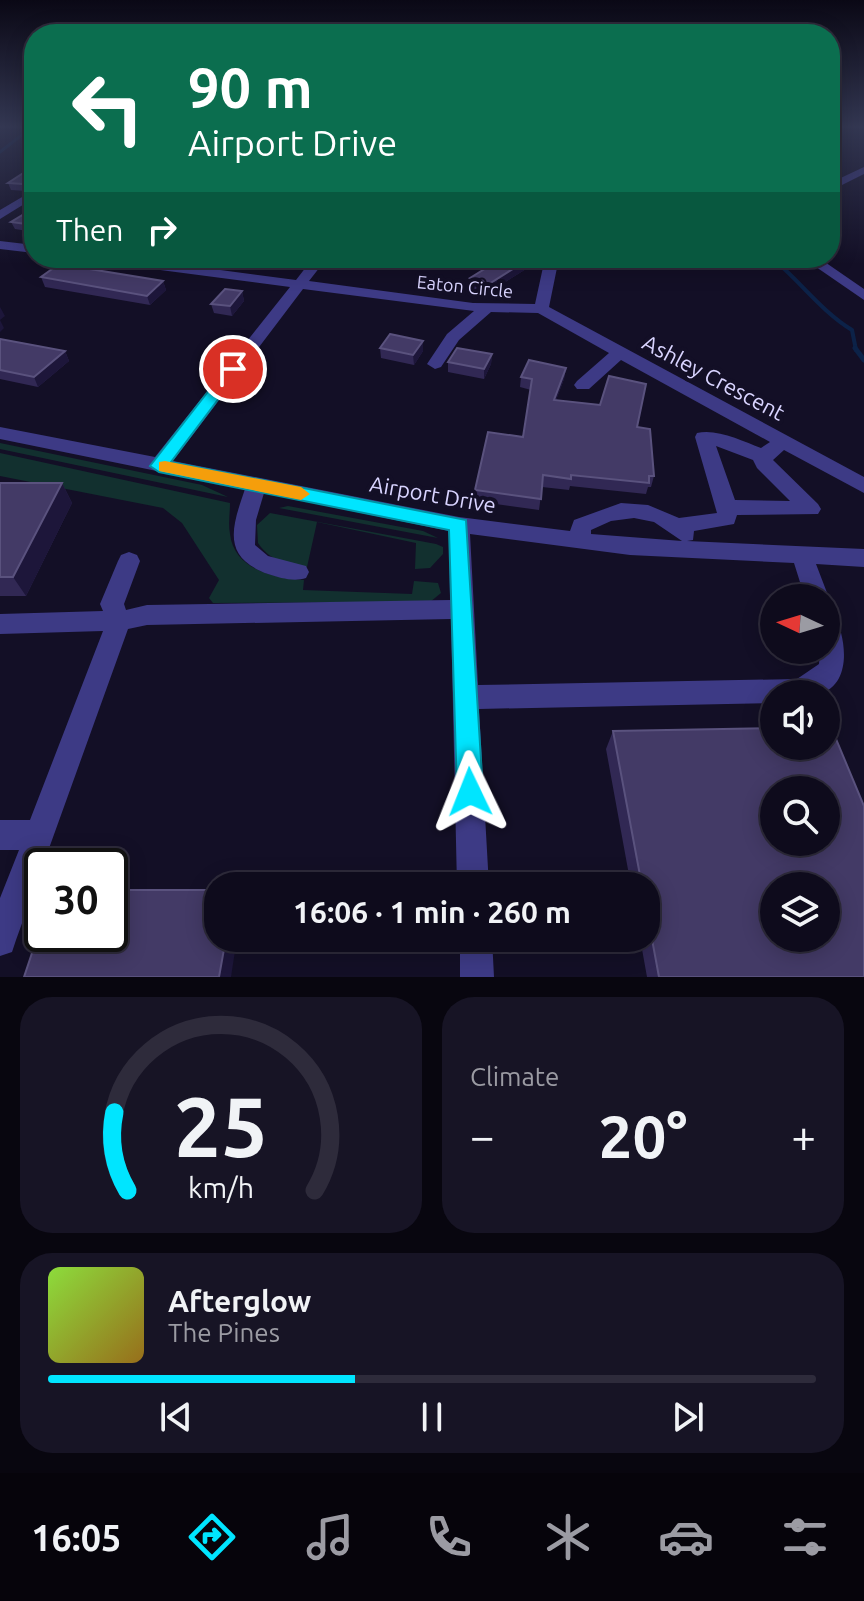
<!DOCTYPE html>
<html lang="en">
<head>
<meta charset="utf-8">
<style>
  :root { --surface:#0e0b1c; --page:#171425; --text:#f1f3f6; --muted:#9b9ba3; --line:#2e2b3b; --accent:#00e5ff }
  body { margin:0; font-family:Ubuntu,sans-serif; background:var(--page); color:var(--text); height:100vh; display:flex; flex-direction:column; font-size:30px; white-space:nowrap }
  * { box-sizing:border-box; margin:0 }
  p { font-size:26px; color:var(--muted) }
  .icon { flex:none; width:44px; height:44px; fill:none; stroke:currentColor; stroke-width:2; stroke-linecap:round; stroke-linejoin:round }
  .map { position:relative; height:977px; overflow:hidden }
  .side { display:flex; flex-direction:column; gap:20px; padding:20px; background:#08060f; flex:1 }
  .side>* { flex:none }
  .top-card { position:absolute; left:24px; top:24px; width:816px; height:244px; border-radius:32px; box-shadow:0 4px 20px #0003,0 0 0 2px var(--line); background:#0b6e4f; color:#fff; overflow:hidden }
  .needle { width:52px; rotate:274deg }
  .tools { position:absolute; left:760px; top:584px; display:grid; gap:16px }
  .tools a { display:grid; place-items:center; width:80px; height:80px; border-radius:50%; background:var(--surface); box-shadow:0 4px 20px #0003,0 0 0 2px var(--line); font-size:40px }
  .speed { position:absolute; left:24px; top:848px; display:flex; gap:16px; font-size:40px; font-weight:700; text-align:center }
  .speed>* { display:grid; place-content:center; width:104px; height:104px; border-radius:50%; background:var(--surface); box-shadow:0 4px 20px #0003,0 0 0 2px var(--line); line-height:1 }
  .speed .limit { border:4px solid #111; border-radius:12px; background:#fff; color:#111 }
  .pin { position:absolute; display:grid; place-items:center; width:68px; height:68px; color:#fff; margin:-34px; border:4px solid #fff; border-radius:50%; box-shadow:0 2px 8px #0007 }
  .me { position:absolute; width:88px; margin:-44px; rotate:358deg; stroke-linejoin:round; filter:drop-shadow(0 0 6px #0008) }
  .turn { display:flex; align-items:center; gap:28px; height:168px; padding:0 32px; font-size:36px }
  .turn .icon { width:104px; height:104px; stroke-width:2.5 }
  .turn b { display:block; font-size:56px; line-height:68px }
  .then { display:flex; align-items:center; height:76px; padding:0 32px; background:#0003; gap:16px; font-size:30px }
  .big { font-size:60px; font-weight:700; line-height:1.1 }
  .side .tile { flex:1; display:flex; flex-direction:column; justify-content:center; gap:12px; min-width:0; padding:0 28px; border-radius:32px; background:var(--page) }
  .side .dial { align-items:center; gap:0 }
  .dial svg { height:208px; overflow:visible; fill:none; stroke:var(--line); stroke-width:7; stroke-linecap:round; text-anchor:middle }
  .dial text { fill:var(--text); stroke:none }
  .song { display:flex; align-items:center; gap:24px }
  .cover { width:96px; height:96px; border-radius:12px; background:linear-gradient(135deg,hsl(90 70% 55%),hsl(40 70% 35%)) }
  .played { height:8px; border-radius:4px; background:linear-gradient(90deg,var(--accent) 40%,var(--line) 40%) }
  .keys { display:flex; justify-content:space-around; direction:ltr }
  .heat { display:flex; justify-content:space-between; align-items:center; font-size:44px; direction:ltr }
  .side .tiles { flex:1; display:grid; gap:20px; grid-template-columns:1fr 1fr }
  .tile:last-child { grid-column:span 2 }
  .trip { position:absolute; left:204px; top:872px; width:456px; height:80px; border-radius:32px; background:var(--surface); box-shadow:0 4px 20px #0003,0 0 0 2px var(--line); font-weight:700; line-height:80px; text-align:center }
  .dock { display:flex; height:128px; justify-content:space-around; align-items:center; background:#06040b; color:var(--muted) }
  .dock .icon { width:56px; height:56px }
  .dock .on { color:var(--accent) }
  .dock b { font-size:36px; color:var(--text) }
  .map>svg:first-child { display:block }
  .green { fill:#12302f }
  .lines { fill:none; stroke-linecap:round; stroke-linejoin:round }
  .stream-far2 { stroke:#0c2248; stroke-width:3 }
  .stream-far1 { stroke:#0c2248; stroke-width:4 }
  .stream { stroke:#0c2248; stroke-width:5 }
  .minor { fill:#3d3a85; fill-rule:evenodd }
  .wall { fill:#312854 }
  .shaded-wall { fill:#1d163a }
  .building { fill:#433a66; stroke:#5a527e; stroke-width:2; fill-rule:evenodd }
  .route { fill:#00e5ff; stroke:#0095a6; stroke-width:2 }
  .slow { fill:#f59e0b }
  .labels { text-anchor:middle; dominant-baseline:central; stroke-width:8; stroke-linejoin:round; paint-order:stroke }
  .far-street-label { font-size:18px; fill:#d9d4ff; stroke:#130f26 }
  .street-label { font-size:22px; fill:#d9d4ff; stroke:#130f26 }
</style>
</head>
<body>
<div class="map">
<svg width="864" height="977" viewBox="0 0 864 977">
  <rect width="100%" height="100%" fill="#130f26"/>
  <!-- green -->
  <path class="green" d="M 0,443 L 202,485 L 228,497 L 0,449 Z
    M 0,453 L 230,503 C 230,513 228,524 230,534 C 234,570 275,578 304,580 L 303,590 L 412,594 L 414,581 L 438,583 L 441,593 L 430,602 L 213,603 L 209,598 L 219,580 L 182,523 L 163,508 L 0,476 Z
    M 288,506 L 423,531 L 438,538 L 279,508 Z
    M 270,513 L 436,544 L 443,547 L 443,554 L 430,568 L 415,569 L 416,543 L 317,522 L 307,567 C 287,565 269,560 258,543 L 257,525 Z"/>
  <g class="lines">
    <!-- stream-far2 -->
    <path class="stream-far2" d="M 0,152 L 32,127"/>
    <!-- stream-far1 -->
    <path class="stream-far1" d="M 772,258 C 800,281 821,311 852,330 L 856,350"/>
    <!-- stream -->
    <path class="stream" d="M 855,348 L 864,360"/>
    <!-- minor -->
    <path class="minor" d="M 864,167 L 864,174 L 830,191 L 830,183 Z
      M 34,190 L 34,198 L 0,219 L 0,210 Z
      M 0,241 L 34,245 L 34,253 L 0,249 Z
      M 92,258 L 130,258 L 296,280 L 313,258 L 327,258 L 309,281 L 473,303 L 535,304 L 545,258 L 559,258 L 549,307 L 864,477 L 864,493 L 784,450 L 773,460 L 818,504 L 821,509 L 818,514 L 737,515 L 734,524 L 694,531 L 693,540 L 687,541 L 864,549 L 864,567 L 816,564 L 829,598 L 826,603 L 826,598 L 805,598 L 794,563 L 630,555 L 470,534 L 478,685 L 797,679 L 819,664 L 820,650 L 826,650 L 826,611 L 834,614 C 846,637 853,683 820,694 C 807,698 787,694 774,694 L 774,703 L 479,709 L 489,886 L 457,886 L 451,619 L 147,625 L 128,629 L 16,940 L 12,952 L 0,956 L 0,898 L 19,850 L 0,850 L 0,820 L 30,820 L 103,631 L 0,634 L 0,614 L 103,611 L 100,604 L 118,561 L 121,555 L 129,552 L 137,555 L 140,561 L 124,604 L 126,610 L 147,605 L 450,600 L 449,531 L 264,493 L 256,520 L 255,545 L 268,556 L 306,566 L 309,572 L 306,578 C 294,582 280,578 268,574 C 221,557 232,527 245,489 L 0,439 L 0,427 L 155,457 L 290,287 L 99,262 ZM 303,289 L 474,311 L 447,334 L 427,364 L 435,369 L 441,367 L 459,340 L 491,312 L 538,313 L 609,353 L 577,381 L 574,385 L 577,389 L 589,389 L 621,360 L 770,442 L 761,448 C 743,441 716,428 697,433 L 695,437 L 717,513 L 679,518 L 648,505 L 621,503 L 574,520 L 570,531 L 459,517 L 173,461 ZM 716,446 L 753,460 L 757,468 L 790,501 L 735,500 ZM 634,518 L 654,522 L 682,541 L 591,534 L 591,530 L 611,521 Z
      M 803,258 L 819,258 L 864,289 L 864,300 Z
      M 460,938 L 492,938 L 494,977 L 460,977 Z"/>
  </g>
  <!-- wall -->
  <path class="wall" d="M 34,166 L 34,187 L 26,191 L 11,190 L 8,183 Z
    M 34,208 L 34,232 L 15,229 L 11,222 Z
    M 255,258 L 281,258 L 275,264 L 255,262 Z
    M 527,260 L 526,269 L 480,298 L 481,292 L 469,287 L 470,278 L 486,268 Z
    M 41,277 L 163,281 L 166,290 L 150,305 L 45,287 Z
    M 242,291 L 244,301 L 232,316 L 214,313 L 211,304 Z
    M 0,339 L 65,351 L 69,361 L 38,387 L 0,379 Z
    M 380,348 L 423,351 L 414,365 L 381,358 Z
    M 492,354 L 491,364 L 484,379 L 448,372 L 448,362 Z
    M 566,368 L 564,379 L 556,400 L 637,427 L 654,476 L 651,487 L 648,487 L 646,494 L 570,486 L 569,490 L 542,487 L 539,510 L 474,501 L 475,490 L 523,437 L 531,390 L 520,387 L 521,377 Z
    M 0,483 L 62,483 L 72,503 L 26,596 L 0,596 Z
    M 613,731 L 864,977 L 647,977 L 640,938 L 646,938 L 646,886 L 631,886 L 606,749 Z"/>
  <!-- shaded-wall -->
  <path class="shaded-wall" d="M 32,180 L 34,187 L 26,191 L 23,184 Z
    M 274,258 L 281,258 L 275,264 Z
    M 527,260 L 526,269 L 480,298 L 481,289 Z
    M 163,281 L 166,290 L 150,305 L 147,296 Z
    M 242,291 L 244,301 L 232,316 L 230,306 Z
    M 0,307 L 5,316 L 0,320 L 4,328 L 0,332 Z
    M 423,341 L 423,351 L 414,365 L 413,355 Z
    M 65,351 L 69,361 L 38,387 L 34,377 Z
    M 492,354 L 491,364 L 484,379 L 484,369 Z
    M 566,368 L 564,379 L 552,411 L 554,400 Z
    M 62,483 L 72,503 L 26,596 L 13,577 Z
    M 226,938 L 237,938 L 231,977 L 219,977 Z"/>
  <!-- building -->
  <path class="building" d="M 34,166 L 34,185 L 32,180 L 23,184 L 8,183 Z
    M 34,208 L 34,225 L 11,222 Z
    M 489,258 L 526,258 L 527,260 L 481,289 L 482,283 L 470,278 L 486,268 Z
    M 59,264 L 163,281 L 147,296 L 41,277 Z
    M 225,289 L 242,291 L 230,306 L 211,304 Z
    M 390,334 L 423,341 L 413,355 L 380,348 Z
    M 0,339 L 65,351 L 34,377 L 0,370 Z
    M 457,348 L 492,354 L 484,369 L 448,362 Z
    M 529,360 L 566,368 L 554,400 L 600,405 L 609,376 L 646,384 L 637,427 L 650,429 L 654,476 L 649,476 L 649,483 L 571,475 L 571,479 L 543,475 L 541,499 L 475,490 L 488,432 L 523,437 L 532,379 L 521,377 Z
    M 0,483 L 62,483 L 13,577 L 0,577 Z
    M 826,727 L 831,727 L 864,806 L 864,977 L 659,977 L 646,907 L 646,886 L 642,886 L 613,731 L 774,728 L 774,746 L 826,746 ZM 774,790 L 826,790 L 826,842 L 774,842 ZM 774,886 L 826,886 L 826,938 L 774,938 Z
    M 110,890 L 218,890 L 218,938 L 226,938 L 219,977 L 24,977 L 42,923 L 42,934 L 110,934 Z"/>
  <!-- sky -->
  <linearGradient id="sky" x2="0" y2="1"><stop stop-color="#0a0815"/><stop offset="0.48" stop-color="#333752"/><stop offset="1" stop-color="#333752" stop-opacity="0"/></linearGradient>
  <rect width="864" height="264" fill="url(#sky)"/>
  <!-- route -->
  <path class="route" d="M 233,365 L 241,369 L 171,462 L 466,520 L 483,792 L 479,801 L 470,805 L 460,801 L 457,792 L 449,530 L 159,472 L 150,466 L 228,366 Z"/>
  <!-- slow -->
  <path class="slow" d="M 165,461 L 301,487 L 310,494 L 301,500 L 159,471 L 159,462 Z"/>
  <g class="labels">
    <!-- far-street labels -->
    <g class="far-street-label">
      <text transform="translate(465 286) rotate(6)">Eaton Circle</text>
    </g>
    <!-- street labels -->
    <g class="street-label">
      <text transform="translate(714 377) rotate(28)">Ashley Crescent</text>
      <text transform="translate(433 494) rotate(10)">Airport Drive</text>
    </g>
  </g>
</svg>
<div class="tools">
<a><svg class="needle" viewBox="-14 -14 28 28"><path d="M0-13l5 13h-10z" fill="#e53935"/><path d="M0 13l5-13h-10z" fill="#9b9ba3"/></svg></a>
<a><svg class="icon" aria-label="sound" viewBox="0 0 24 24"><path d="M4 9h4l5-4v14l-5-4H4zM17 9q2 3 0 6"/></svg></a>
<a><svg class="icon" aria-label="search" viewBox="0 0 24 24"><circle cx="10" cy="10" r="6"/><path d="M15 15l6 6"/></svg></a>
<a><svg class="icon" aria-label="layers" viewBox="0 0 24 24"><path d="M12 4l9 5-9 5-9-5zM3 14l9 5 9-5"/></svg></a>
</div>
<div class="speed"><div class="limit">30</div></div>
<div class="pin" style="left:233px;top:369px;background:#d93025"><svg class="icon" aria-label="arrive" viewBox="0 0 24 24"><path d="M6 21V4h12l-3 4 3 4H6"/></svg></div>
<svg class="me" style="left:470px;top:792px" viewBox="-20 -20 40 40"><path d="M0-17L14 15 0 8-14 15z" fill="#00e5ff" stroke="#fff" stroke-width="4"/></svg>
<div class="trip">16:06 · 1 min · 260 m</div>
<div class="top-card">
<div class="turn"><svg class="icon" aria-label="left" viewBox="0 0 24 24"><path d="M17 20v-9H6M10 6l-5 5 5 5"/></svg><div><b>90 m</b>Airport Drive</div></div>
<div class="then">Then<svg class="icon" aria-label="right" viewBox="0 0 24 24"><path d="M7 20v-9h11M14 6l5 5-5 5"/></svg></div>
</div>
</div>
<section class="side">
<div class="tiles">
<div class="tile dial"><svg viewBox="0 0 100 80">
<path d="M14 69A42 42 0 1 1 86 69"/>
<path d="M14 69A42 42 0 0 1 9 39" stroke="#00e5ff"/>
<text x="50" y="56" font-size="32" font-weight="700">25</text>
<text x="50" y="72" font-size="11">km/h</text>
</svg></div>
<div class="tile"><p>Climate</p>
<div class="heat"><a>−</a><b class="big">20°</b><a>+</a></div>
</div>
<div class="tile">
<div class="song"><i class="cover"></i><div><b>Afterglow</b><p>The Pines</p></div></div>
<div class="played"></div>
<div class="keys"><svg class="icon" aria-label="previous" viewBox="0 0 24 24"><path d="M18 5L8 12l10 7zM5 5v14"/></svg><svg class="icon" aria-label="pause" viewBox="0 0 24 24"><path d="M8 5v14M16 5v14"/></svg><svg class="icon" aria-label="next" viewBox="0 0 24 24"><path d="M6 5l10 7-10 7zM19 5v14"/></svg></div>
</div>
</div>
</section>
<nav class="dock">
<b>16:05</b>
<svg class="icon on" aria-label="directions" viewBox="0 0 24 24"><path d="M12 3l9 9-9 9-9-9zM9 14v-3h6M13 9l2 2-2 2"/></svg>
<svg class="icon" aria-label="music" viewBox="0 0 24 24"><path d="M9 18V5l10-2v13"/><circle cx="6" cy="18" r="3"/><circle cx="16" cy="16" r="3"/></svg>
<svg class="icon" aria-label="phone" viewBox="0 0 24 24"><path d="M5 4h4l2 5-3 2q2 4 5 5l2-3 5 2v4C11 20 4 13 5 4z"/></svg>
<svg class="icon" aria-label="climate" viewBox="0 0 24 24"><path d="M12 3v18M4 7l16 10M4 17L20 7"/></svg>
<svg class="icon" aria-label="car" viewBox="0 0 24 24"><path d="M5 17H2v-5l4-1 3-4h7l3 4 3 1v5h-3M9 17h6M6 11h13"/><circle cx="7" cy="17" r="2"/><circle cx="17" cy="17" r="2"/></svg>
<svg class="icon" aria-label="filters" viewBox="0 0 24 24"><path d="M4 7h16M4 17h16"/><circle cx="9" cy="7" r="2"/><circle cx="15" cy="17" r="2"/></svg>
</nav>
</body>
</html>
